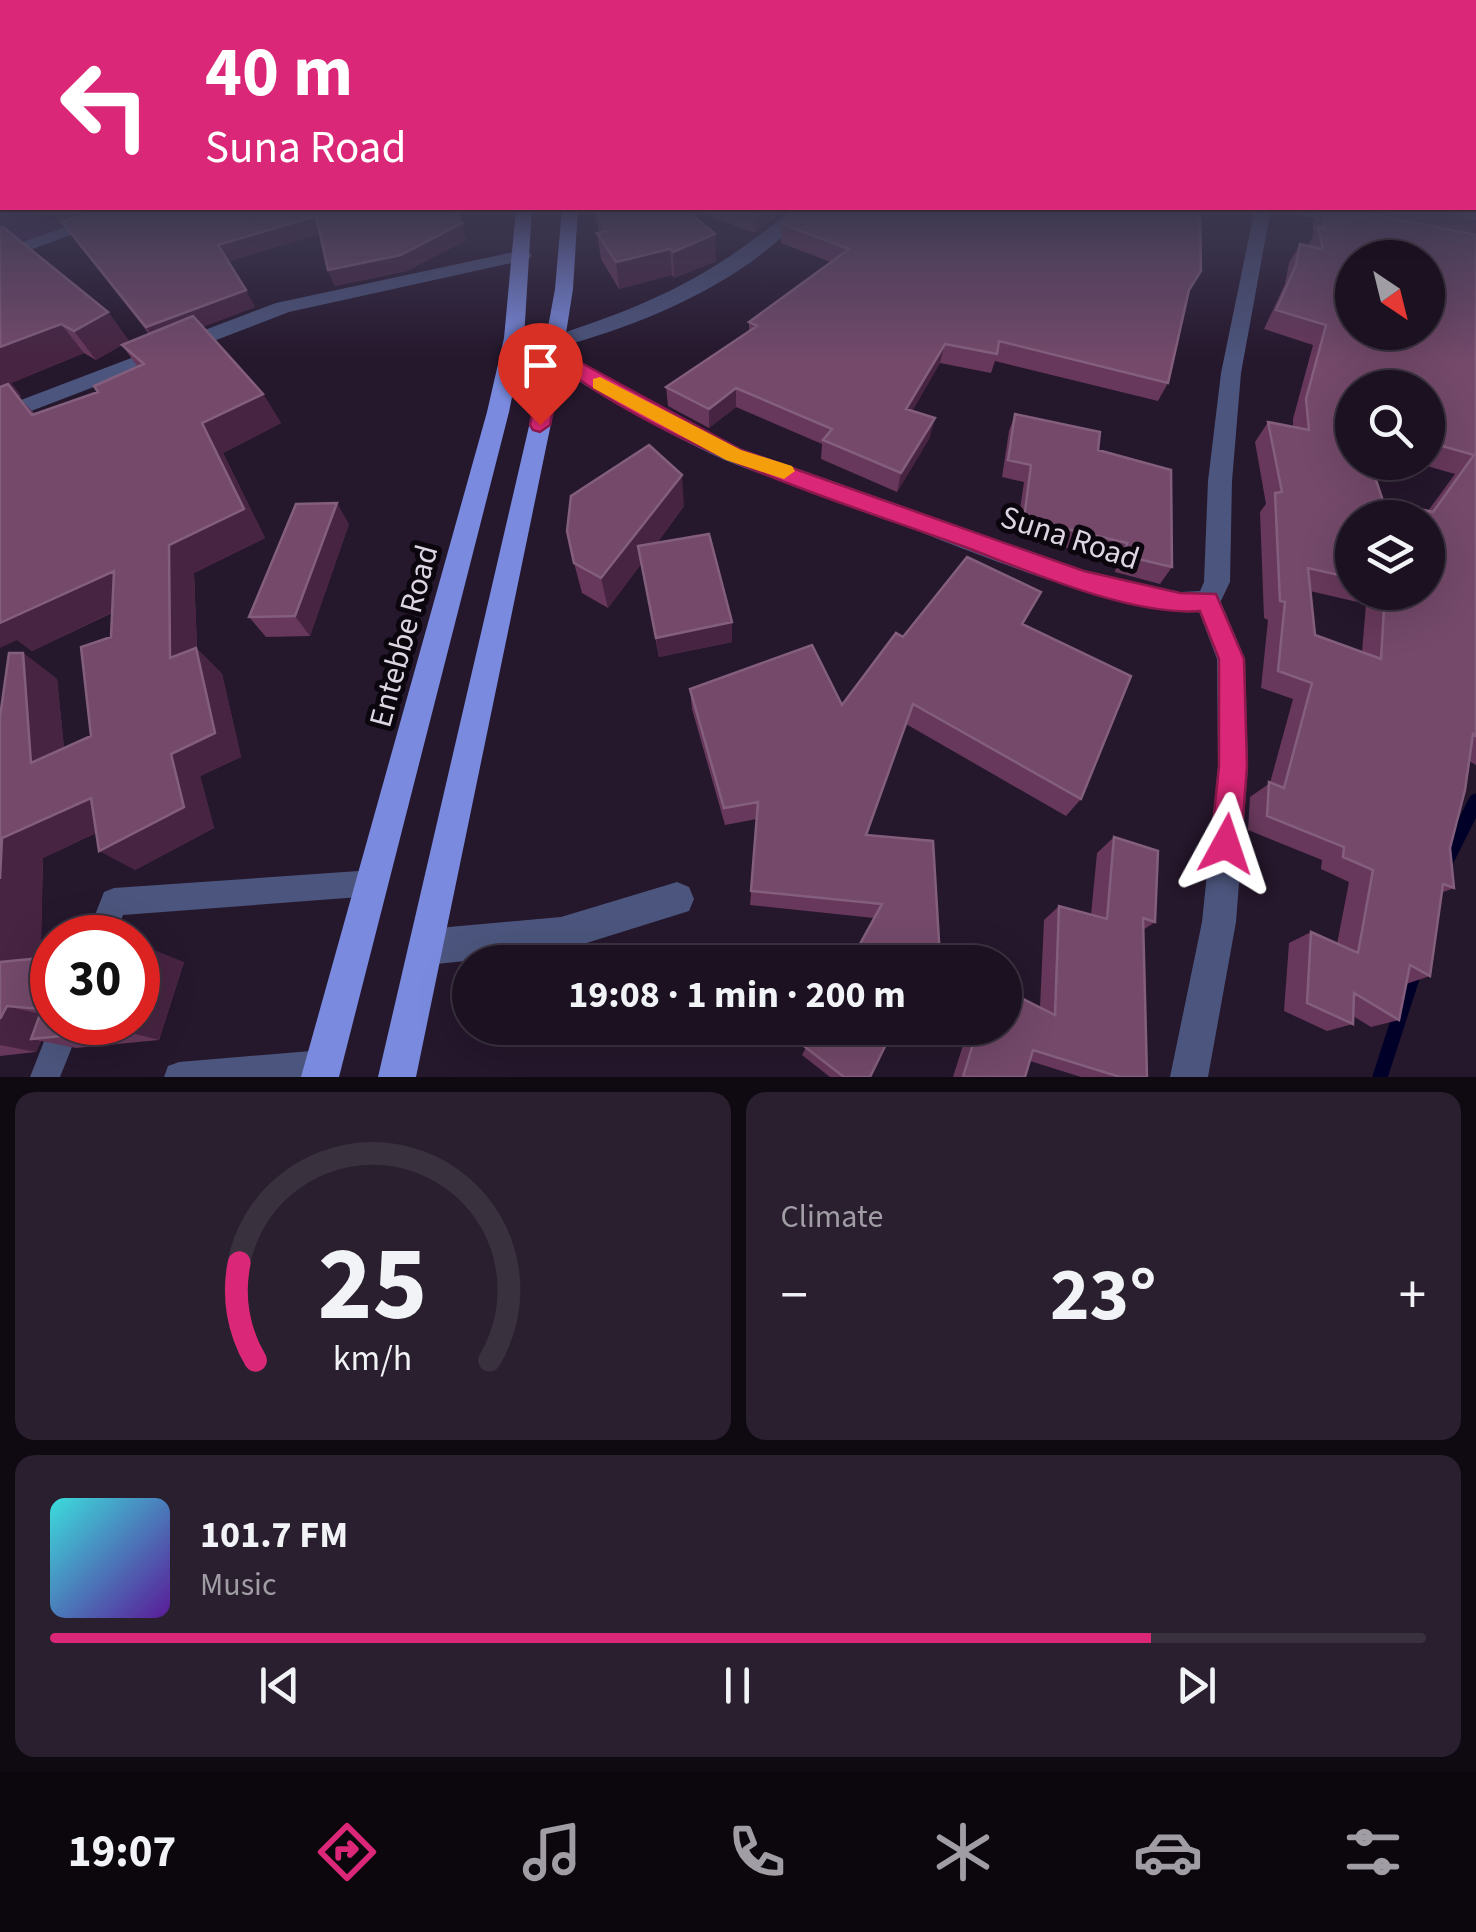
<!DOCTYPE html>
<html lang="en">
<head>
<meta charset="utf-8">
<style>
  :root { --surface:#1c1121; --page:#291f2e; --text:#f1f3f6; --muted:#a09da5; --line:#3a313f; --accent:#db2777 }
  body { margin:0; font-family:"Source Sans 3",sans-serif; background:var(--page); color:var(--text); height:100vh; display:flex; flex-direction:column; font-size:38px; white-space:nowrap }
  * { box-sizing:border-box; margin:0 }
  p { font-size:32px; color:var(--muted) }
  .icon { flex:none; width:55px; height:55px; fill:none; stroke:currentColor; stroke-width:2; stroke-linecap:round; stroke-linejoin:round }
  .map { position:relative; height:1077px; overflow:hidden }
  .side { display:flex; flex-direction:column; gap:15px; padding:15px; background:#0f0912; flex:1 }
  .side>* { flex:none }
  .top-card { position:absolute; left:0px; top:0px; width:1478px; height:210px; box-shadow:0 10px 40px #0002,0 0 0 2px var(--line); background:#db2777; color:#fff; overflow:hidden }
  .needle { width:65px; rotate:145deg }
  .controls { position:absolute; left:1335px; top:240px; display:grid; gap:20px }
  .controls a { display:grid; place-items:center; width:110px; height:110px; border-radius:50%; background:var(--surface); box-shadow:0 10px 40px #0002,0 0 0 2px var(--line); font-size:50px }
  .speed { position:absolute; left:30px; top:915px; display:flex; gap:20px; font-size:50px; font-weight:700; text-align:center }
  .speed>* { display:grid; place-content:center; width:130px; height:130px; border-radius:50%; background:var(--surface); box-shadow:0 10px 40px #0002,0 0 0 2px var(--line); line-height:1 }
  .speed .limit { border:15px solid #d22; background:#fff; color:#111 }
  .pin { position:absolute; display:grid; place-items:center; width:85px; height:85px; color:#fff; margin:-102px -42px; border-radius:50% 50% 50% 0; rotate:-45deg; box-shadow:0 0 10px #0007 }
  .pin .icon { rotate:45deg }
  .me { position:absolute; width:110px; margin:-55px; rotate:5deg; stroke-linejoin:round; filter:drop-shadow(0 0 8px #0008) }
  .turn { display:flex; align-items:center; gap:35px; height:210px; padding:0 40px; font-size:45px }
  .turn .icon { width:130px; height:130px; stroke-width:2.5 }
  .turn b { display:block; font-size:70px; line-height:85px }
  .big { font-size:75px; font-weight:700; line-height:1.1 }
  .side .card { flex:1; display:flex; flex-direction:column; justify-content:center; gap:15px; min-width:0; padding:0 35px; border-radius:20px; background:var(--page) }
  .side .dial { align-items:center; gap:0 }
  .dial svg { height:260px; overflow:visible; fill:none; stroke:var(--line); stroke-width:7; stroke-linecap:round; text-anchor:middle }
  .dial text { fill:var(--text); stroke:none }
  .song { display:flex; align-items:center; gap:30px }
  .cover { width:120px; height:120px; border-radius:15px; background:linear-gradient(135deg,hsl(180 70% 55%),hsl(270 70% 35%)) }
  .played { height:10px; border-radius:5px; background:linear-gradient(90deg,var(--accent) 80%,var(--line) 80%) }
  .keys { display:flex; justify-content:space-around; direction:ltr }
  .heat { display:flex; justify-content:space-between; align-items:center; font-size:55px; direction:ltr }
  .side .tiles { flex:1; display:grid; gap:15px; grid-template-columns:1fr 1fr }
  .card:last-child { grid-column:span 2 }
  .trip { position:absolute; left:452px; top:945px; width:570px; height:100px; border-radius:50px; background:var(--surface); box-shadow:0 10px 40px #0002,0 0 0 2px var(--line); font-weight:700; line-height:100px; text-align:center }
  .dock { display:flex; height:160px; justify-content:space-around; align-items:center; background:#0b070d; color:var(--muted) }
  .dock .icon { width:70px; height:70px }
  .dock .selected { color:var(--accent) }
  .dock b { font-size:45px; color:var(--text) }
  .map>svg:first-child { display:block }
  .green { fill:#40254d }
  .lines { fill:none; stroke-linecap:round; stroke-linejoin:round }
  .stream { stroke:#000028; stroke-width:15 }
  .service { fill:#4c557d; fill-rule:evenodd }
  .minor { fill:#4c557d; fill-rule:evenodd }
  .tertiary { fill:#4c557d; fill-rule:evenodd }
  .primary { fill:#7a8bdf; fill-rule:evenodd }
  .wall { fill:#67385b; fill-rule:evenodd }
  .shaded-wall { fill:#472442 }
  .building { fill:#74496a; stroke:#845f7d; stroke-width:2.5; fill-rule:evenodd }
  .route { fill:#db2777; stroke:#8e194d; stroke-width:2.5 }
  .slow { fill:#f59e0b }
  .labels { text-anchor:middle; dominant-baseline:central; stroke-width:10; stroke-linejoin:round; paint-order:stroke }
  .street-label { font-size:32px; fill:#ded5e3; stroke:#0b060e }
</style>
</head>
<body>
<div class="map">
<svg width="1476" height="1077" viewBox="0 0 1476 1077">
  <rect width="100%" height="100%" fill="#25172c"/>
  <!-- green -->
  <path class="green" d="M 0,208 L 131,208 L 0,252 Z"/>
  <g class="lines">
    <!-- stream -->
    <path class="stream" d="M 1445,863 L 1476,801
      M 1380,1077 L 1414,972"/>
    <!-- service -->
    <path class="service" d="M 373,870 L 383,873 L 386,883 L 383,893 L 373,896 L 123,915 L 114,938 L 86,938 L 104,892 L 114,888 Z
      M 52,1021 L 82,1022 L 60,1077 L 30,1077 Z
      M 323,1050 L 334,1054 L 338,1065 L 331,1077 L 164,1077 L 168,1066 L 179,1062 Z"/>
    <!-- minor -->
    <path class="minor" d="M 120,208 L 144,208 L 0,261 L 0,250 Z
      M 1274,208 L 1305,208 L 1361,223 L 1352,228 Z
      M 792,209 L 806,213 C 746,282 641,326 555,348 L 545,342 L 548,338 C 649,305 709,279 792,209 Z
      M 523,250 L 532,255 L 529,259 L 289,312 L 0,423 L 0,408 L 276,303 Z
      M 1208,590 L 1217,593 L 1245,659 L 1248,767 L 1236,922 L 1208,1077 L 1170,1077 L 1202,922 L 1218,767 L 1217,659 L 1195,601 L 1199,593 Z
      M 677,882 L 689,887 L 694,899 L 689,911 L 561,951 L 427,965 L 415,959 L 409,947 L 415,935 L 427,929 L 561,917 Z"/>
    <!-- tertiary -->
    <path class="tertiary" d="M 1255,208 L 1271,208 L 1241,373 L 1232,481 L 1230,582 L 1217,609 C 1149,632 917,529 842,501 C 804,486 764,477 727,461 C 691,446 565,380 544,354 L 547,349 L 561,349 L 596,373 L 742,449 L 1085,571 L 1180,592 L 1200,591 L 1204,582 L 1208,481 L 1221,373 Z"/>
    <!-- primary -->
    <path class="primary" d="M 516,208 L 532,208 L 524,338 L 509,412 L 339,1077 L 301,1077 L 487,412 L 504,338 Z
      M 562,208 L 578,208 L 573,289 L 554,409 L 416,1077 L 378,1077 L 533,409 L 555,289 Z"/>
  </g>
  <!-- wall -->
  <path class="wall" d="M 50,208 L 442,208 L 460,217 L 466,240 L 407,271 L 335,286 L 328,270 L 320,234 L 228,261 L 255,307 L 202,327 L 263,394 L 281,423 L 223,453 L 265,538 L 194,573 L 197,649 L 222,674 L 241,757 L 200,776 L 214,828 L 135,870 L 96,833 L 43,858 L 41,940 L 32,959 L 184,962 L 159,1040 L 76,1048 L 41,1041 L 36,1052 L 0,1056 L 0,717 L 23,653 L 57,679 L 64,748 L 91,736 L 111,637 L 112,613 L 32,651 L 17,640 L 0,228 L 108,312 L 129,341 L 149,334 ZM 122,345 L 137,366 L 98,392 L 35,414 L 19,397 L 21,396 L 11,383 L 84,353 L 96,360 Z
    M 591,208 L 684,208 L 716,261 L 674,278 L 672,275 L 619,289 L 601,259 L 597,233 L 600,232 Z
    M 686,208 L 787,208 L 755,233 Z
    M 1207,208 L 1200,216 L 1188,295 L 1168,383 L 1158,401 L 995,361 L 991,373 L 940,363 L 912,411 L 930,437 L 897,492 L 821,459 L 822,444 L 736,407 L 709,428 L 668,406 L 666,387 L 749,331 L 749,322 L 831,262 L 781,243 L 782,224 Z
    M 1322,208 L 1341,208 L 1391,218 L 1386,208 L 1476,208 L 1476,765 L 1469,761 L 1450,848 L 1454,888 L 1441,893 L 1430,976 L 1406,984 L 1399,1020 L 1371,1027 L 1353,1016 L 1353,1024 L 1327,1031 L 1284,1011 L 1289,943 L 1311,932 L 1337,944 L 1349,882 L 1321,869 L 1322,860 L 1248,830 L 1250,797 L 1270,783 L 1293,699 L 1261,688 L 1268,620 L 1264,618 L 1260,512 L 1266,504 L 1255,442 L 1268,422 L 1293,427 L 1293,419 L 1313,345 L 1264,329 L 1285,284 L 1289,263 L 1300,244 L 1308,245 L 1313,236 L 1313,223 ZM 1352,388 L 1428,388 L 1428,462 L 1413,462 L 1455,474 L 1428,511 L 1383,501 L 1352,462 ZM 1352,518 L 1428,592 L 1352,592 ZM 1310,591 L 1366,604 L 1362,652 L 1315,635 Z
    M 1015,414 L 1098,450 L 1172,567 L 1160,584 L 1115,572 L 1117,560 L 1016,536 L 1024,482 L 1002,477 L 1009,431 Z
    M 684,506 L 657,543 L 732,622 L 732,642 L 659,657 L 641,564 L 608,608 L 582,593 L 574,563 Z
    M 349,524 L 310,636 L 266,637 L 249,617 Z
    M 1030,613 L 1023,624 L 1081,799 L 1066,816 L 906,724 L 866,835 L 933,841 L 850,962 L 874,918 L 750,905 L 757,819 L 725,825 L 692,709 L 690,689 L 842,705 L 903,637 Z
    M 1114,837 L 1155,922 L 1143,930 L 1147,1077 L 1081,1077 L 1030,1061 L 1025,1077 L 953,1077 L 964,1042 L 937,1028 L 1005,1028 L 1040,1007 L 1044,920 L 1059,906 L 1091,915 L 1097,853 Z
    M 816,1028 L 870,1077 L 830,1077 L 802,1055 Z"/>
  <!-- shaded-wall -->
  <path class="shaded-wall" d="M 51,208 L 109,208 L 63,224 Z
    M 765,208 L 787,208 L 755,233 L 756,215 Z
    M 316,216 L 323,233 L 227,262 L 218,245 Z
    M 460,217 L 466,240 L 407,271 L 335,286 L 328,270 Z
    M 715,234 L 716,261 L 674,278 L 673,252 Z
    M 670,249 L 672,275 L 619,289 L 616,262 Z
    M 246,290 L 255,307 L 157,344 L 146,327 Z
    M 108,312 L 129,341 L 96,360 L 74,331 Z
    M 61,324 L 84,353 L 11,383 L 21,396 L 19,397 L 59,445 L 0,405 L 0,347 Z
    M 945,344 L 940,363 L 902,428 L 906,409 Z
    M 736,388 L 736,407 L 709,428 L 709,409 Z
    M 263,394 L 281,423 L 223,453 L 265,538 L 194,573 L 197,649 L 222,674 L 241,757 L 200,776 L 214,828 L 135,870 L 99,851 L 171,754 L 169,545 L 202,423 Z
    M 935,418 L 930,437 L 897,492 L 901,473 Z
    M 682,475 L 684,506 L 608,608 L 601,578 Z
    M 337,503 L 349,524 L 310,636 L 295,616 Z
    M 114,571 L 142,598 L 32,651 L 17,640 L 0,648 L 0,614 Z
    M 732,622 L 732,642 L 659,657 L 656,638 Z
    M 23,653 L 57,679 L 68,785 L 31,763 Z
    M 91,798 L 125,819 L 43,858 L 41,940 L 24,978 L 0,971 L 0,879 L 2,838 Z
    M 149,948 L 184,962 L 159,1040 L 120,1030 L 123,1022 L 138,1022 L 138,980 Z
    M 7,1006 L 52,1017 L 31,1039 L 41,1041 L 36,1052 L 0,1045 L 0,1019 Z"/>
  <!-- building -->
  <path class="building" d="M 101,208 L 442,208 L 460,217 L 455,220 L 462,223 L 401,255 L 328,270 L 316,216 L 218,245 L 246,290 L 146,327 L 62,222 Z
    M 597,208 L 684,208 L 715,234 L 673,252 L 670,249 L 616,262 L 597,233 L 606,231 Z
    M 736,208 L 747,208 L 747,210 L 750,208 L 765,208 L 756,215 Z
    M 797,208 L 1200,208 L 1201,271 L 1189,290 L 1168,383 L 999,341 L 997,354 L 945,344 L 906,409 L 935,418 L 901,473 L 823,440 L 832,429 L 736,388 L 709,409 L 666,387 L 757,326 L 749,322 L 849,249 L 782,224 Z
    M 1324,208 L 1341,208 L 1476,235 L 1476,736 L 1473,734 L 1465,790 L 1450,848 L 1454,888 L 1443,884 L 1430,976 L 1410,965 L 1399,1020 L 1354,993 L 1353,1024 L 1307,1003 L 1311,932 L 1358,953 L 1373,870 L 1343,857 L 1344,847 L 1267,816 L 1269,782 L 1284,788 L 1312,683 L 1278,671 L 1285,602 L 1280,601 L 1275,493 L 1282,492 L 1268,422 L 1309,430 L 1306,399 L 1326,325 L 1276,310 L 1296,265 L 1300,244 L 1323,249 L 1318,227 L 1325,228 ZM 1352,258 L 1428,258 L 1428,332 L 1352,332 ZM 1352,388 L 1428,388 L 1428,442 L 1474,455 L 1433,512 L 1383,501 L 1370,462 L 1352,462 ZM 1352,518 L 1428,518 L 1428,592 L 1385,592 L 1381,659 L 1315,635 L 1308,568 L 1352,578 Z
    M 1424,208 L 1476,208 L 1476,219 Z
    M 3,227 L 108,312 L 74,331 L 61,324 L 0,347 L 0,228 Z
    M 193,316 L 263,394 L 202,423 L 244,509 L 169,545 L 170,658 L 196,648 L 215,733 L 171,754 L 184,807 L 99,851 L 91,798 L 2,838 L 0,879 L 0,717 L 9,653 L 23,653 L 31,763 L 91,736 L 81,647 L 111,637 L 114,571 L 0,623 L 0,387 L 8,384 L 32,415 L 98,392 L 94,386 L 144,364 L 122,345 Z
    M 1015,414 L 1100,432 L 1098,450 L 1171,470 L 1172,567 L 1125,556 L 1127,543 L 1024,519 L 1031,465 L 1008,460 Z
    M 649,445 L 682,475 L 601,578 L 574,563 L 567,531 L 571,496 Z
    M 337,503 L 295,616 L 249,617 L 296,504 Z
    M 709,534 L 732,622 L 656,638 L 638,546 Z
    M 967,557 L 1041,592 L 1022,624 L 1131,676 L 1081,799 L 913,704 L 866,835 L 933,841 L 940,958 L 949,962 L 850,962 L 882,904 L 751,891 L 758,802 L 724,808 L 690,689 L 812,645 L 842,705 L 896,633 L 903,637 Z
    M 1114,837 L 1158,851 L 1155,922 L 1143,918 L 1147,1077 L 1120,1077 L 1033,1050 L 1025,1077 L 963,1077 L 976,1034 L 964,1028 L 1005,1028 L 1005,990 L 1055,1015 L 1059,906 L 1107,919 Z
    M 149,948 L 138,980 L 138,949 Z
    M 52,957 L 52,1022 L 123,1022 L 120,1030 L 31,1039 L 42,1009 L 7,1006 L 0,1019 L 0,962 Z
    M 816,1028 L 894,1028 L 870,1077 L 844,1077 L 805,1047 Z"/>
  <!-- sky -->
  <linearGradient id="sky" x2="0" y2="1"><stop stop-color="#140d18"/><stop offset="0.58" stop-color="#403c56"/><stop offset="1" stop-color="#403c56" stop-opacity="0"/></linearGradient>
  <rect width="1476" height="359" fill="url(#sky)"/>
  <!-- route -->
  <path class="route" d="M 554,348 L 741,450 L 1084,571 L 1180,593 L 1216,594 L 1244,659 L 1247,766 L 1241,844 L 1237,855 L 1226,859 L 1215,855 L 1211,844 L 1219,766 L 1219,659 L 1200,611 C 1130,616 1031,572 965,547 C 827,497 681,454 561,367 L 550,425 L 540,432 L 533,430 L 530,425 L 545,354 Z"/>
  <!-- slow -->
  <path class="slow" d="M 600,377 L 741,450 L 792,466 L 795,471 L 784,479 L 726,460 L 593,388 L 593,379 Z"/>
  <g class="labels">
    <!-- street labels -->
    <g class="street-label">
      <text transform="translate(1070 538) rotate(18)">Suna Road</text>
      <text transform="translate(404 636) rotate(-75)">Entebbe Road</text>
    </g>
  </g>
</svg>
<div class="controls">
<a><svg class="needle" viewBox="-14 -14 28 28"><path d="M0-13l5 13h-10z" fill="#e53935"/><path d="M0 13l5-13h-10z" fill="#a09da5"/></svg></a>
<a><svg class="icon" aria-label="search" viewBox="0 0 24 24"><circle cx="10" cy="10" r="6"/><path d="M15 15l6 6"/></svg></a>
<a><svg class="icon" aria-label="layers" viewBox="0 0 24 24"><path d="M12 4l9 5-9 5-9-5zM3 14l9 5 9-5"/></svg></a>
</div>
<div class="speed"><div class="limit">30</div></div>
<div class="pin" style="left:540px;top:425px;background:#d93025"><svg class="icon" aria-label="arrive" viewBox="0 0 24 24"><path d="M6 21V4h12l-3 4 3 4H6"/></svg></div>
<svg class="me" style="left:1226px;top:844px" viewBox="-20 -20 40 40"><path d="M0-17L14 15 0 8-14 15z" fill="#db2777" stroke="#fff" stroke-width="4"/></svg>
<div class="trip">19:08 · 1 min · 200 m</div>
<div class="top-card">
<div class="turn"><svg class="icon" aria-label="left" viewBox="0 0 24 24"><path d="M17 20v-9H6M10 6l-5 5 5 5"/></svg><div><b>40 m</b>Suna Road</div></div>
</div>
</div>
<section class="side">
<div class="tiles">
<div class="card dial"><svg viewBox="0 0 100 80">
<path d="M14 69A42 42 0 1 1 86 69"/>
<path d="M14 69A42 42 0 0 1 9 39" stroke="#db2777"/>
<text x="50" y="56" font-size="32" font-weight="700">25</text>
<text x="50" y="72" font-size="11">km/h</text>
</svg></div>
<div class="card"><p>Climate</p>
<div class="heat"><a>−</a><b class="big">23°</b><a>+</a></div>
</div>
<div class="card">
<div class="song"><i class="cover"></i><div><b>101.7 FM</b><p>Music</p></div></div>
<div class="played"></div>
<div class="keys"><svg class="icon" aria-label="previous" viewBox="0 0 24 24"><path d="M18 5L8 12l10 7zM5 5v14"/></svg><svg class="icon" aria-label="pause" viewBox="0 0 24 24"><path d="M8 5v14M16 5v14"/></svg><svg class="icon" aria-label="next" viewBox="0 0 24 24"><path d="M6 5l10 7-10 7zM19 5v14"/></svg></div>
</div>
</div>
</section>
<nav class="dock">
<b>19:07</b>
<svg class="icon selected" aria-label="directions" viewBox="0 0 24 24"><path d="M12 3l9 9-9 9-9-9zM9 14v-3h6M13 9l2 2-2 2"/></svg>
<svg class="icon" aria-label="music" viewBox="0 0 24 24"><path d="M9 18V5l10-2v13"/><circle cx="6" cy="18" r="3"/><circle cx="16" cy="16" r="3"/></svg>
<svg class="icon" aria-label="phone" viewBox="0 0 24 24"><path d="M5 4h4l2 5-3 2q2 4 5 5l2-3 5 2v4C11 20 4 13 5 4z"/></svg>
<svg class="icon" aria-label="climate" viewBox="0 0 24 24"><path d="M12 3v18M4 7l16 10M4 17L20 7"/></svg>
<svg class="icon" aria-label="car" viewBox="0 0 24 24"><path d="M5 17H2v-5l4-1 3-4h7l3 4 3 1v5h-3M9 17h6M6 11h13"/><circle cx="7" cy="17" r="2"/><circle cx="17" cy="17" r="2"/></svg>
<svg class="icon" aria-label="filters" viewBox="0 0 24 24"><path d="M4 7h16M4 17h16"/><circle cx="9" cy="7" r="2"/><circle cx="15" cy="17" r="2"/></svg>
</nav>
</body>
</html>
